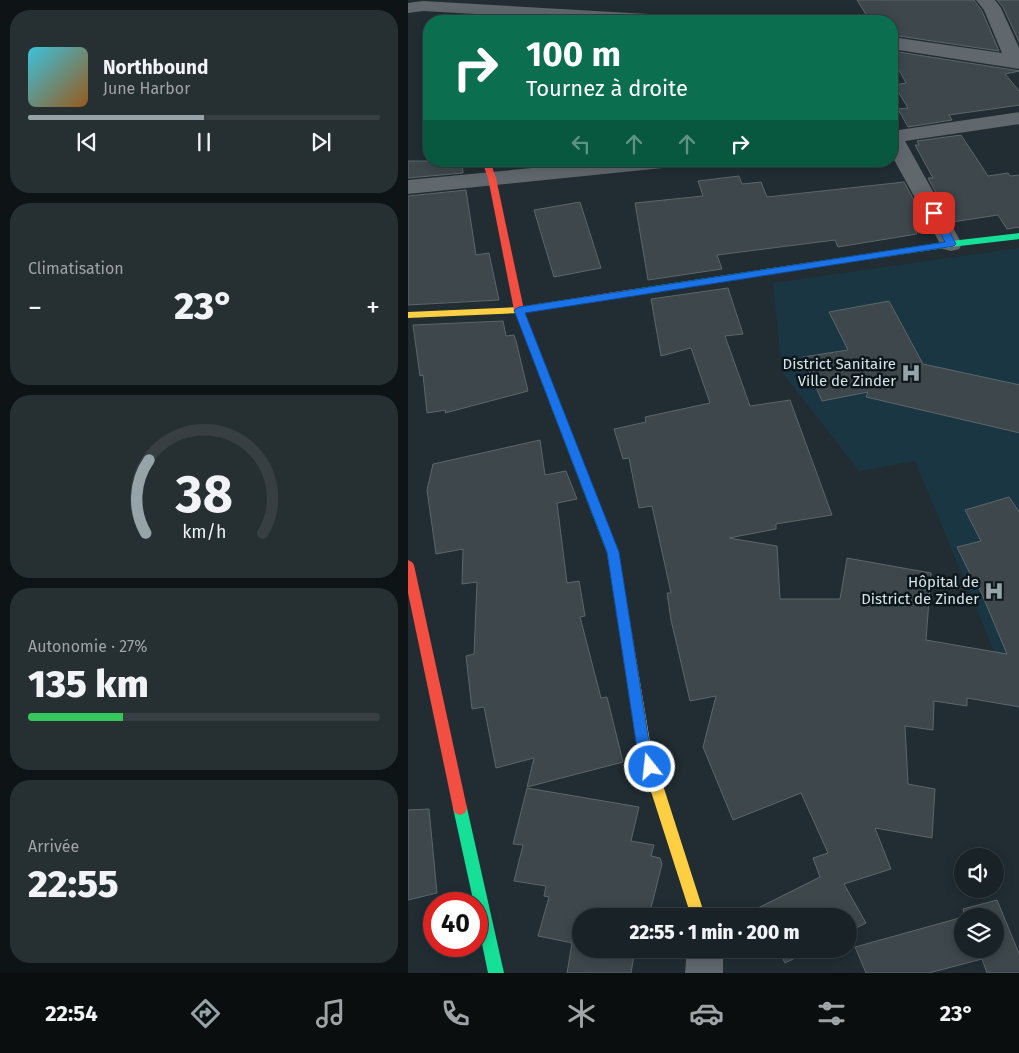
<!DOCTYPE html>
<html lang="fr">
<head>
<meta charset="utf-8">
<style>
  :root { --surface:#192226; --page:#262f32; --text:#f1f3f6; --muted:#9fa4a7; --line:#373f43; --accent:#96a3a9 }
  body { margin:0; font-family:"Fira Sans",sans-serif; background:var(--page); color:var(--text); height:100vh; display:flex; flex-direction:column; font-size:19px; white-space:nowrap }
  * { box-sizing:border-box; margin:0 }
  p { font-size:16px; color:var(--muted) }
  .icon { flex:none; width:28px; height:28px; fill:none; stroke:currentColor; stroke-width:2; stroke-linecap:round; stroke-linejoin:round }
  .map { position:relative; flex:1; overflow:hidden }
  .details { display:flex; flex-direction:column; gap:10px; padding:10px; background:#0e1315; width:408px }
  .details>* { flex:none }
  .hud { position:absolute; left:15px; top:15px; width:475px; height:152px; border-radius:20px; box-shadow:0 2px 12px #0003,0 0 0 1px var(--line); background:#0b6e4f; color:#fff; overflow:hidden }
  .fabs { position:absolute; left:546px; top:848px; display:grid; gap:10px }
  .fabs a { display:grid; place-items:center; width:50px; height:50px; border-radius:50%; background:var(--surface); box-shadow:0 2px 12px #0003,0 0 0 1px var(--line); font-size:25px }
  .speed { position:absolute; left:15px; top:892px; display:flex; gap:10px; font-size:25px; font-weight:700; text-align:center }
  .speed>* { display:grid; place-content:center; width:65px; height:65px; border-radius:50%; background:var(--surface); box-shadow:0 2px 12px #0003,0 0 0 1px var(--line); line-height:1 }
  .speed .limit { border:8px solid #d22; background:#fff; color:#111 }
  .pin { position:absolute; display:grid; place-items:center; width:42px; height:42px; color:#fff; margin:-21px; border-radius:10px; box-shadow:0 2px 8px #0006 }
  .me { position:absolute; width:55px; margin:-28px; rotate:344deg; stroke-linejoin:round; filter:drop-shadow(0 0 4px #0008) }
  .turn { display:flex; align-items:center; gap:18px; height:105px; padding:0 20px; font-size:22px }
  .turn .icon { width:65px; height:65px; stroke-width:2.5 }
  .turn b { display:block; font-size:35px; line-height:42px }
  .lanes { display:flex; align-items:center; height:48px; padding:0 20px; background:#0003; justify-content:center; gap:25px; direction:ltr }
  .lanes .off { opacity:.35 }
  .big { font-size:38px; font-weight:800; line-height:1.1 }
  .details .card { flex:1; display:flex; flex-direction:column; justify-content:center; gap:8px; min-width:0; padding:0 18px; border-radius:20px; background:var(--page) }
  .details .dial { align-items:center; gap:0 }
  .dial svg { height:130px; overflow:visible; fill:none; stroke:var(--line); stroke-width:7; stroke-linecap:round; text-anchor:middle }
  .dial text { fill:var(--text); stroke:none }
  .song { display:flex; align-items:center; gap:15px }
  .cover { width:60px; height:60px; border-radius:8px; background:linear-gradient(135deg,hsl(190 70% 55%),hsl(30 70% 35%)) }
  .played { height:5px; border-radius:2px; background:linear-gradient(90deg,var(--accent) 50%,var(--line) 50%) }
  .keys { display:flex; justify-content:space-around; direction:ltr }
  .heat { display:flex; justify-content:space-between; align-items:center; font-size:28px; direction:ltr }
  .charge { height:8px; border-radius:4px; background:linear-gradient(90deg,#34c759 27%,var(--line) 0) }
  .trip { position:absolute; left:164px; top:908px; width:285px; height:50px; border-radius:25px; background:var(--surface); box-shadow:0 2px 12px #0003,0 0 0 1px var(--line); font-weight:800; line-height:50px; text-align:center }
  .tab-bar { display:flex; height:80px; justify-content:space-around; align-items:center; background:#0a0e0f; color:var(--muted) }
  .tab-bar .icon { width:35px; height:35px }
  .tab-bar .on { color:var(--accent) }
  .tab-bar b { font-size:22px; color:var(--text) }
  main { display:flex; flex:1; min-height:0 }
  .map>svg:first-child { display:block }
  .built { fill:#1b3643 }
  .building { fill:#3d474c; stroke:#5c666b }
  .lines { fill:none; stroke-linecap:round; stroke-linejoin:round }
  .street { fill:#61686d; fill-rule:evenodd }
  .fast { fill:#16e098; fill-rule:evenodd }
  .slow { fill:#ffcf43; fill-rule:evenodd }
  .jam { fill:#f24e42; fill-rule:evenodd }
  .route { fill:#1a73e8; stroke:#114b97 }
  .labels { text-anchor:middle; dominant-baseline:central; stroke-width:5; stroke-linejoin:round; paint-order:stroke }
  .poi-label { font-size:15px; fill:#d5e2e9; stroke:#0d161b; text-anchor:end }
</style>
</head>
<body>
<main>
<section class="details">
<div class="card">
<div class="song"><i class="cover"></i><div><b>Northbound</b><p>June Harbor</p></div></div>
<div class="played"></div>
<div class="keys"><svg class="icon" aria-label="previous" viewBox="0 0 24 24"><path d="M18 5L8 12l10 7zM5 5v14"/></svg><svg class="icon" aria-label="pause" viewBox="0 0 24 24"><path d="M8 5v14M16 5v14"/></svg><svg class="icon" aria-label="next" viewBox="0 0 24 24"><path d="M6 5l10 7-10 7zM19 5v14"/></svg></div>
</div>
<div class="card"><p>Climatisation</p>
<div class="heat"><a>−</a><b class="big">23°</b><a>+</a></div>
</div>
<div class="card dial"><svg viewBox="0 0 100 80">
<path d="M14 69A42 42 0 1 1 86 69"/>
<path d="M14 69A42 42 0 0 1 16 24" stroke="#96a3a9"/>
<text x="50" y="56" font-size="32" font-weight="700">38</text>
<text x="50" y="72" font-size="11">km/h</text>
</svg></div>
<div class="card"><p>Autonomie · 27%</p><b class="big">135 km</b><div class="charge"></div></div>
<div class="card"><p>Arrivée</p><b class="big">22:55</b></div>
</section>
<div class="map">
<svg width="612" height="973" viewBox="0 0 612 973">
  <rect width="100%" height="100%" fill="#212d33"/>
  <!-- built -->
  <path class="built" d="M 611,248 L 611,711 L 507,461 L 451,471 L 374,372 L 365,283 Z"/>
  <!-- building -->
  <path class="building" d="M 449,0 L 566,0 L 574,11 L 591,51 L 484,35 L 484,21 L 462,21 Z
    M 589,0 L 612,0 L 612,44 L 595,7 Z
    M 484,51 L 612,71 L 597,74 L 612,92 L 612,105 L 541,115 L 544,120 L 500,127 L 490,109 L 500,108 L 486,85 L 498,83 L 484,57 Z
    M 553,135 L 580,176 L 600,173 L 602,176 L 612,175 L 612,227 L 599,229 L 590,215 L 544,222 L 520,178 L 525,178 L 507,145 L 511,145 L 509,141 Z
    M 0,161 L 54,161 L 55,173 L 0,178 Z
    M 331,176 L 334,184 L 353,182 L 359,197 L 496,182 L 520,226 L 506,228 L 509,234 L 430,247 L 427,240 L 309,255 L 314,269 L 240,280 L 227,203 L 295,196 L 290,181 Z
    M 58,190 L 68,255 L 81,253 L 91,300 L 0,305 L 0,196 Z
    M 172,202 L 193,268 L 146,277 L 126,210 Z
    M 320,288 L 335,334 L 317,336 L 342,406 L 382,400 L 424,515 L 368,524 L 368,529 L 321,538 L 369,546 L 372,599 L 432,599 L 439,558 L 523,573 L 518,640 L 599,654 L 570,585 L 568,586 L 549,547 L 573,541 L 557,510 L 601,497 L 612,513 L 612,707 L 559,698 L 559,706 L 526,701 L 525,730 L 497,726 L 500,784 L 527,789 L 524,838 L 467,828 L 483,869 L 436,884 L 458,923 L 440,932 L 440,916 L 354,916 L 350,908 L 412,877 L 405,858 L 420,853 L 393,793 L 325,820 L 295,747 L 308,696 L 282,701 L 263,620 L 259,593 L 263,593 L 244,506 L 231,508 L 221,458 L 215,459 L 206,429 L 238,422 L 237,417 L 302,403 L 283,348 L 253,356 L 243,299 Z
    M 481,301 L 515,364 L 612,385 L 612,433 L 458,397 L 460,392 L 414,401 L 395,357 L 440,350 L 421,312 Z
    M 95,321 L 98,336 L 106,335 L 108,341 L 120,391 L 37,413 L 38,410 L 19,413 L 15,375 L 12,376 L 5,325 Z
    M 132,440 L 137,475 L 158,471 L 169,499 L 149,503 L 159,583 L 171,581 L 177,616 L 172,617 L 193,698 L 199,697 L 215,762 L 119,787 L 126,758 L 88,768 L 76,707 L 64,709 L 58,656 L 66,654 L 69,582 L 54,584 L 55,549 L 28,554 L 19,490 L 25,464 Z
    M 119,788 L 231,807 L 223,841 L 246,845 L 243,856 L 252,858 L 254,864 L 241,916 L 172,916 L 172,949 L 227,949 L 223,973 L 159,973 L 164,943 L 130,936 L 141,897 L 136,896 L 138,886 L 106,881 L 115,845 L 105,844 Z
    M 21,809 L 29,893 L 0,900 L 0,810 Z
    M 589,900 L 612,956 L 612,973 L 579,973 L 574,959 L 521,973 L 458,973 L 447,947 L 555,917 L 555,949 L 588,949 L 588,916 L 557,916 L 555,909 Z
    M 370,949 L 405,949 L 377,963 Z"/>
  <g class="lines">
    <!-- street -->
    <path class="street" d="M 568,0 L 587,0 L 593,8 L 612,50 L 612,69 L 484,49 L 484,37 L 594,53 L 576,10 Z
      M 15,1 L 276,16 L 282,17 L 285,21 L 186,21 L 15,11 L 0,13 L 0,3 Z
      M 612,112 L 612,124 L 497,141 L 554,244 L 551,249 L 543,251 L 535,249 L 484,156 L 484,131 Z
      M 197,161 L 275,161 L 272,165 L 265,167 L 0,194 L 0,180 Z
      M 279,949 L 315,949 L 315,973 L 277,973 Z"/>
    <!-- fast -->
    <path class="fast" d="M 612,233 L 612,239 L 543,247 L 226,295 L 221,292 L 226,289 L 543,241 Z
      M 139,379 L 144,383 L 211,553 L 219,604 L 217,608 L 213,609 L 209,608 L 207,604 L 199,553 L 134,383 Z
      M 52,801 L 57,803 L 59,808 L 96,973 L 80,973 L 69,919 L 69,904 L 66,904 L 45,808 L 47,803 Z"/>
    <!-- slow -->
    <path class="slow" d="M 226,289 L 229,290 L 231,292 L 229,294 L 111,313 L 0,318 L 0,312 L 111,307 Z
      M 213,599 L 217,600 L 219,604 L 243,748 L 297,916 L 283,916 L 229,748 L 207,604 L 209,600 Z"/>
    <!-- jam -->
    <path class="jam" d="M 74,161 L 82,161 L 88,178 L 116,310 L 144,383 L 139,387 L 134,383 L 106,310 L 80,178 Z
      M 0,560 L 4,562 L 6,565 L 59,808 L 57,813 L 52,815 L 47,813 L 45,808 L 0,593 Z"/>
  </g>
  <!-- route -->
  <path class="route" d="M 526,210 L 531,213 L 548,244 L 546,246 L 117,313 L 211,552 L 242,748 L 248,767 L 246,771 L 242,773 L 237,771 L 229,748 L 199,552 L 106,310 L 111,307 L 537,242 L 522,213 Z"/>
  <!-- icons -->
  <defs>
    <symbol id="hospital-bare" viewBox="-9 -9 18 18"><path d="M-5-5h3v3.5h4V-5h3V5h-3V1.5h-4V5h-3Z" fill="#96a3a9" stroke="#0d161b" stroke-width="2.5" paint-order="stroke"/></symbol>
  </defs>
  <g fill-rule="evenodd">
    <use href="#hospital-bare" x="489" y="359" width="28" height="28"/>
    <use href="#hospital-bare" x="572" y="577" width="28" height="28"/>
  </g>
  <g class="labels">
    <!-- poi labels -->
    <g class="poi-label">
      <text x="488" y="364">District Sanitaire<tspan x="488" dy="17">Ville de Zinder</tspan></text>
      <text x="571" y="582">Hôpital de<tspan x="571" dy="17">District de Zinder</tspan></text>
    </g>
  </g>
</svg>
<div class="fabs">
<a><svg class="icon" aria-label="sound" viewBox="0 0 24 24"><path d="M4 9h4l5-4v14l-5-4H4zM17 9q2 3 0 6"/></svg></a>
<a><svg class="icon" aria-label="layers" viewBox="0 0 24 24"><path d="M12 4l9 5-9 5-9-5zM3 14l9 5 9-5"/></svg></a>
</div>
<div class="speed"><div class="limit">40</div></div>
<div class="pin" style="left:526px;top:213px;background:#d93025"><svg class="icon" aria-label="arrive" viewBox="0 0 24 24"><path d="M6 21V4h12l-3 4 3 4H6"/></svg></div>
<svg class="me" style="left:242px;top:767px" viewBox="-20 -20 40 40"><circle r="17" fill="#1a73e8" stroke="#fff" stroke-width="3"/><path d="M0-11L8 9 0 5-8 9z" fill="#fff"/></svg>
<div class="trip">22:55 · 1 min · 200 m</div>
<div class="hud">
<div class="turn"><svg class="icon" aria-label="right" viewBox="0 0 24 24"><path d="M7 20v-9h11M14 6l5 5-5 5"/></svg><div><b>100 m</b>Tournez à droite</div></div>
<div class="lanes"><svg class="icon off" aria-label="left" viewBox="0 0 24 24"><path d="M17 20v-9H6M10 6l-5 5 5 5"/></svg><svg class="icon off" aria-label="ahead" viewBox="0 0 24 24"><path d="M12 20V5M6 11l6-6 6 6"/></svg><svg class="icon off" aria-label="ahead" viewBox="0 0 24 24"><path d="M12 20V5M6 11l6-6 6 6"/></svg><svg class="icon" aria-label="right" viewBox="0 0 24 24"><path d="M7 20v-9h11M14 6l5 5-5 5"/></svg></div>
</div>
</div>
</main>
<nav class="tab-bar">
<b>22:54</b>
<svg class="icon on" aria-label="directions" viewBox="0 0 24 24"><path d="M12 3l9 9-9 9-9-9zM9 14v-3h6M13 9l2 2-2 2"/></svg>
<svg class="icon" aria-label="music" viewBox="0 0 24 24"><path d="M9 18V5l10-2v13"/><circle cx="6" cy="18" r="3"/><circle cx="16" cy="16" r="3"/></svg>
<svg class="icon" aria-label="phone" viewBox="0 0 24 24"><path d="M5 4h4l2 5-3 2q2 4 5 5l2-3 5 2v4C11 20 4 13 5 4z"/></svg>
<svg class="icon" aria-label="climate" viewBox="0 0 24 24"><path d="M12 3v18M4 7l16 10M4 17L20 7"/></svg>
<svg class="icon" aria-label="car" viewBox="0 0 24 24"><path d="M5 17H2v-5l4-1 3-4h7l3 4 3 1v5h-3M9 17h6M6 11h13"/><circle cx="7" cy="17" r="2"/><circle cx="17" cy="17" r="2"/></svg>
<svg class="icon" aria-label="filters" viewBox="0 0 24 24"><path d="M4 7h16M4 17h16"/><circle cx="9" cy="7" r="2"/><circle cx="15" cy="17" r="2"/></svg>
<b>23°</b>
</nav>
</body>
</html>
